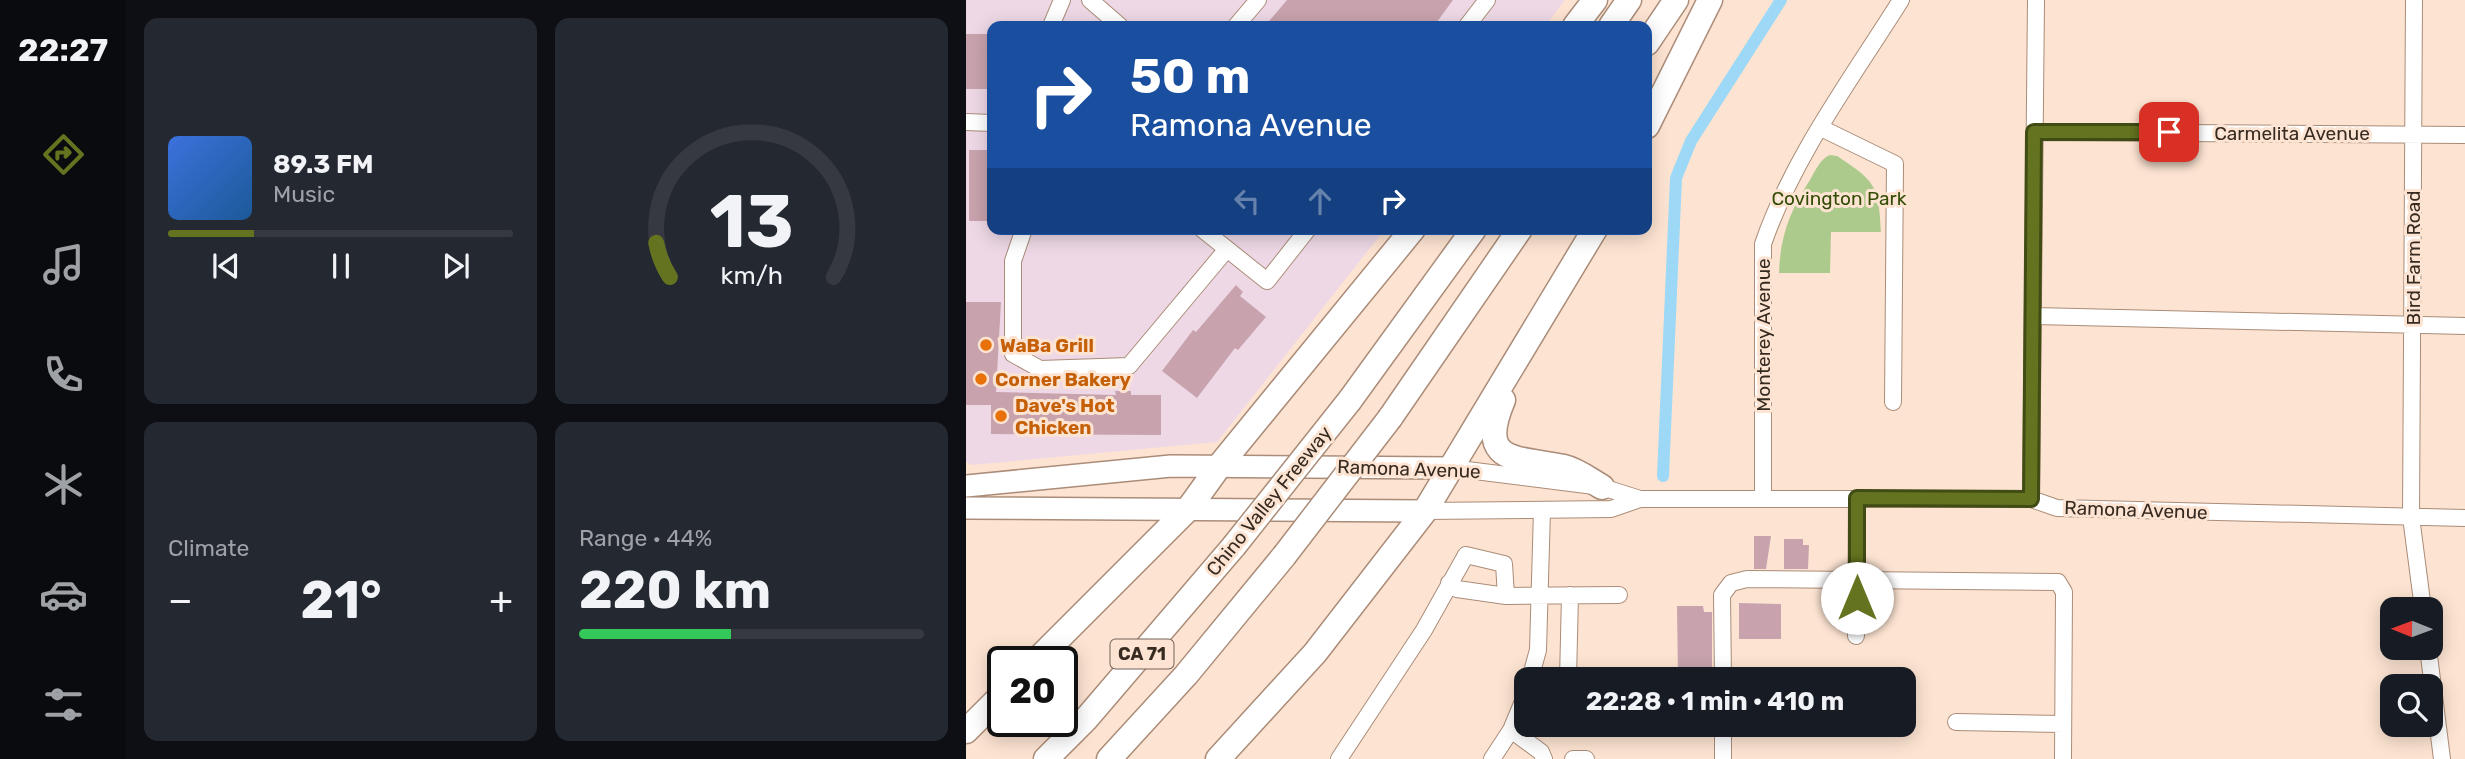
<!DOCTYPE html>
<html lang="en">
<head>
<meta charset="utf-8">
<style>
  :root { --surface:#171b24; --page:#242831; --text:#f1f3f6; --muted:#9ea1a6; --line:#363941; --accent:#64731f }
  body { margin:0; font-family:Rubik,sans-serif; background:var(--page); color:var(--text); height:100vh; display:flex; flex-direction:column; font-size:26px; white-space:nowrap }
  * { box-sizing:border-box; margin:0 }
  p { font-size:23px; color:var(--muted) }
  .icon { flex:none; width:38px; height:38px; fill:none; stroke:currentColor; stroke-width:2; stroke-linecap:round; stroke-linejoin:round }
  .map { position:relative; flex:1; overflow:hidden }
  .side { display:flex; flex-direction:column; gap:18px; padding:18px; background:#0d0f14; width:840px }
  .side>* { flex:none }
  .guide { position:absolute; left:21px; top:21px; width:665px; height:214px; border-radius:14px; box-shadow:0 4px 18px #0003; background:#1a4fa0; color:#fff; overflow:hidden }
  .needle { width:46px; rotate:271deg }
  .buttons { position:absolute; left:1414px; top:597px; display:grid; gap:14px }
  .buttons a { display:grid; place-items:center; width:63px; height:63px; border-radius:14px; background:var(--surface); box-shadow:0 4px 18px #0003; font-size:35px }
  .speed { position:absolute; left:21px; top:646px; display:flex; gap:14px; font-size:35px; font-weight:700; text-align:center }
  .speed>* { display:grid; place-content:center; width:91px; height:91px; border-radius:50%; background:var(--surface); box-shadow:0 4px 18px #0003; line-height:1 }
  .speed .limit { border:4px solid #111; border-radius:10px; background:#fff; color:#111 }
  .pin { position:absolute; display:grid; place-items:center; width:60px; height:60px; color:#fff; margin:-30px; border-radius:14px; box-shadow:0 4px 10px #0006 }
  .me { position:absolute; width:77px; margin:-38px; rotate:0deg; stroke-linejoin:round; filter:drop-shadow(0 0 5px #0008) }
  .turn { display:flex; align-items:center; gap:24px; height:147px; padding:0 28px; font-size:32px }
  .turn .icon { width:91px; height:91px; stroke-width:2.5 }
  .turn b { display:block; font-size:49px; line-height:60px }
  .lanes { display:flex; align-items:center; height:66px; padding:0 28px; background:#0003; justify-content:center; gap:35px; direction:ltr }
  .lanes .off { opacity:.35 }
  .big { font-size:52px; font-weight:700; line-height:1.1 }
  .side .widget { flex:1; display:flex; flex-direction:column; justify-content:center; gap:10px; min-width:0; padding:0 24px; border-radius:14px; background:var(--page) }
  .side .dial { align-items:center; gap:0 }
  .dial svg { height:182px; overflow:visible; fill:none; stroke:var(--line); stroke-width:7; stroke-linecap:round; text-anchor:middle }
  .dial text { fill:var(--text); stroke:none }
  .song { display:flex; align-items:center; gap:21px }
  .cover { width:84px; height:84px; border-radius:10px; background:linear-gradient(135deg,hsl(220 70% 55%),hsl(210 70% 35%)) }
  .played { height:7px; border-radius:4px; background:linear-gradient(90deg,var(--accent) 25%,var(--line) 25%) }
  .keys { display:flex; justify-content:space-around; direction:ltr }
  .heat { display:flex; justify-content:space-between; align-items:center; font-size:38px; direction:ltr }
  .charge { height:10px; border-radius:5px; background:linear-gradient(90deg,#34c759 44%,var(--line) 0) }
  .side .tiles { flex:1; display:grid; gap:18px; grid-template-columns:repeat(2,1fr) }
  .trip { position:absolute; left:548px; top:667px; width:402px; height:70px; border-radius:14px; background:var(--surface); box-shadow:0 4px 18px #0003; font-weight:700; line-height:70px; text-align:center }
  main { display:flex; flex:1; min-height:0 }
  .menu { display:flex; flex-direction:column; width:126px; justify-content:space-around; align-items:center; background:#090b0e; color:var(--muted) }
  .menu .icon { width:49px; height:49px }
  .menu .active { color:var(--accent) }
  .menu b { font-size:32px; color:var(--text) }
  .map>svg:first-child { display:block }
  .commercial { fill:#eed8e6 }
  .green { fill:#adca8d }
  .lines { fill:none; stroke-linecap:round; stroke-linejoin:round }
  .canal { stroke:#9dd9f6; stroke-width:12 }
  .building { fill:#c8a3ad }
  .minor-casing { stroke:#aa8c78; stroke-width:18 }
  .major-casing { stroke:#aa8c78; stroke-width:24 }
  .highway-casing { stroke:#aa8c78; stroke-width:27 }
  .minor { stroke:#fff; stroke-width:16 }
  .major { stroke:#fff; stroke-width:21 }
  .highway { stroke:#fff; stroke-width:24 }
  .highway-bridge-casing { stroke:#aa8c78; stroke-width:27; stroke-linecap:butt }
  .highway-bridge { stroke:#fff; stroke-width:24 }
  .route-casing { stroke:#414b14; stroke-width:18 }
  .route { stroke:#64731f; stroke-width:12 }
  .food-dot { fill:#e8710a; stroke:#fde4d2; stroke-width:2.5 }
  .labels { text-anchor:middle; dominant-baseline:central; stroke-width:6; stroke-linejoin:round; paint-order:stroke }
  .shield { fill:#fde4d2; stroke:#726256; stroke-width:2 }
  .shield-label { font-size:18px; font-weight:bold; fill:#362a21 }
  .street-label { font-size:19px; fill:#362a21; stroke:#fde4d2 }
  .park-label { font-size:19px; fill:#334d06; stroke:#fde4d2 }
  .food-label { font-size:19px; font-weight:bold; fill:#c56008; stroke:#fde4d2; text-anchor:start }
</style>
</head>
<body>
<main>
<nav class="menu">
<b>22:27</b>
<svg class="icon active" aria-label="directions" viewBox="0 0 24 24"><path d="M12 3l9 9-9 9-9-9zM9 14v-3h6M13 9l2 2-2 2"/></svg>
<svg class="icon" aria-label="music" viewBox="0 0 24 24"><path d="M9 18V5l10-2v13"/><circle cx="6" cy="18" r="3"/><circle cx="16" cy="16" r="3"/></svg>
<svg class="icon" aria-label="phone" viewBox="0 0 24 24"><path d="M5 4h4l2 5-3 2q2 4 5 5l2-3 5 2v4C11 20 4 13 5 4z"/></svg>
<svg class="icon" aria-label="climate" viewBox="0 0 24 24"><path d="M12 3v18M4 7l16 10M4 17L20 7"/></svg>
<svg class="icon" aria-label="car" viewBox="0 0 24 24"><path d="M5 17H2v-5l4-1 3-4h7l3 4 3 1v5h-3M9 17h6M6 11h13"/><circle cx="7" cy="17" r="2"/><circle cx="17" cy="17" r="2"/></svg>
<svg class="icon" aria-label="filters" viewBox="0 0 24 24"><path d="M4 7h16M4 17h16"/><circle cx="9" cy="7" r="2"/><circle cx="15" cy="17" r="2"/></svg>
</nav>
<section class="side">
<div class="tiles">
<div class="widget">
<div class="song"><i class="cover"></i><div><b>89.3 FM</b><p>Music</p></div></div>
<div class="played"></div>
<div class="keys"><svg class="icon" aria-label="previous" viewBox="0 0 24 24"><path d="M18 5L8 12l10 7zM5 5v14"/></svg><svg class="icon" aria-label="pause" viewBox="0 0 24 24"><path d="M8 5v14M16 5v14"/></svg><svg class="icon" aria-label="next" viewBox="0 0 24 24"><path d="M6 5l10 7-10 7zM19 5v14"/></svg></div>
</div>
<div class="widget dial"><svg viewBox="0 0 100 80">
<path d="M14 69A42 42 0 1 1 86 69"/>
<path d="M14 69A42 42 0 0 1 8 54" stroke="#64731f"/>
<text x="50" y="56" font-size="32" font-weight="700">13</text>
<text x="50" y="72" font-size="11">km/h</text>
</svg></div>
<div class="widget"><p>Climate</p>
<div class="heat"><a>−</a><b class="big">21°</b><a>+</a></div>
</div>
<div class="widget"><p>Range · 44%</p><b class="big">220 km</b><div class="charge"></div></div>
</div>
</section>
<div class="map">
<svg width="1499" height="759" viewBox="0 0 1499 759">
  <rect width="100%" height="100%" fill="#fde4d2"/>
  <!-- commercial -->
  <path class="commercial" d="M 0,0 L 599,0 L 579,26 L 26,26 L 26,229 L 419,229 L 251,442 L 6,465 L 0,462 Z"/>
  <!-- green -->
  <path class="green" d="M 864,155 L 871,156 C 909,181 913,185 915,232 L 865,232 L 864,273 L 813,273 C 814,237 824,210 844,180 C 849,171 854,159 864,155 Z"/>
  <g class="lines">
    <!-- canal -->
    <path class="canal" d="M 697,476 L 710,178 L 725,141 L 815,0"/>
  </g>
  <!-- building -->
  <path class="building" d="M 321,0 L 487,0 L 468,26 L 299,26 Z
    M 0,34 L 26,34 L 26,89 L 0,89 Z
    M 3,150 L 26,150 L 26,221 L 3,221 Z
    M 270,285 L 277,292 L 274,296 L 300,317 L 272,350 L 269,348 L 231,398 L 196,371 L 227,330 L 230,332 Z
    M 0,302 L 35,302 L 30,392 L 150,395 L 149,391 L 165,391 L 165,395 L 195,395 L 195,435 L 25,434 L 25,405 L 0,405 Z
    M 788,536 L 805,536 L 800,569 L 788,569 Z
    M 818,539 L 837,539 L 837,545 L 843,545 L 842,569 L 818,569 Z
    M 773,603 L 815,604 L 815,639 L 773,639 Z
    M 711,606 L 737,606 L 738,612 L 746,612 L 746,679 L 712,679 Z"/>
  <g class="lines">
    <defs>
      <path id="minor" d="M 124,0 L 154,26
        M 1448,0 L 1445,517 L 1457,609
        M 85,26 L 96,0
        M 270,26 L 292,0
        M 501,26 L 521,0
        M 0,122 L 26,123
        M 855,128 L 929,164 L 927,402
        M 1068,132 L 1499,135
        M 58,229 L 47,261 L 47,354 L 74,369 L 163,366 L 261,249
        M 236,229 L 301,281 L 342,229
        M 1069,316 L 1499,326
        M 485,468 L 636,487 L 674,499
        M 797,497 L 797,244 C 827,157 886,78 935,0
        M 1065,499 L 1070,0
        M 459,511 L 645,509 L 674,499 L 1065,499 L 1091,508 L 1499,518
        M 540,596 L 653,595
        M 890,636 L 891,498
        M 1462,648 L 1476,759
        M 564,679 L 572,650 L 576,510
        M 602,679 L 604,595
        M 757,679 L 756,595 L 765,583 L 781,579 L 1092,582 L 1098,592 L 1097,759
        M 990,722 L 1097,724
        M 545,730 L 575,752 L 578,759
        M 373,759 L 458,630 L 500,555 L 538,564 L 540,596 L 491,589 L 483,583
        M 526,759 L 545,730 L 560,694
        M 607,759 L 620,759
        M 757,759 L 757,724"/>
      <path id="major" d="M 0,486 L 205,466 L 485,468
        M 0,508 L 459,511"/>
      <path id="highway" d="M 609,26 L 629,0
        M 645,26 L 663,0
        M 681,43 L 710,0
        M 681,126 L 744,0
        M 384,400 L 508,229
        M 537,400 C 510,465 551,457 598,467 C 611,470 624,480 636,487
        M 424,418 L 554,229
        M 69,662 L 223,508 L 254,465 L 447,229
        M 0,731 L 37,694
        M 80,759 L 120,719 L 268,546
        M 143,759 L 220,675 L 318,556
        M 252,759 L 349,653 L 459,511 L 629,229"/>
    </defs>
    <!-- minor casing -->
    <use href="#minor" class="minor-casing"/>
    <!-- major casing -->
    <use href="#major" class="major-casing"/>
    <!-- highway casing -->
    <use href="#highway" class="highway-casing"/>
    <!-- minor -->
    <use href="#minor" class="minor"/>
    <!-- major -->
    <use href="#major" class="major"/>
    <!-- highway -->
    <use href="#highway" class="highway"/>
    <defs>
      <path id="highway-bridge" d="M 268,546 L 384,400
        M 318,556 L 424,418"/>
    </defs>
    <!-- highway-bridge casing -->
    <use href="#highway-bridge" class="highway-bridge-casing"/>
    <!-- highway-bridge -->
    <use href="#highway-bridge" class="highway-bridge"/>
  </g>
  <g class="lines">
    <defs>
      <path id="route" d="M 891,598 L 891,498 L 1065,499 L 1068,132 L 1203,132"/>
    </defs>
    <!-- route casing -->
    <use href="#route" class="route-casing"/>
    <!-- route -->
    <use href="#route" class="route"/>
  </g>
  <!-- markers -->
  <g class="food-dot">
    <circle cx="20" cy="345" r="7"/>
    <circle cx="15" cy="379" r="7"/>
    <circle cx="35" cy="416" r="7"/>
  </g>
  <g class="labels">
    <!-- shield labels -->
    <rect class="shield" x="144.5" y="639.5" width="63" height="29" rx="5"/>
    <g class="shield-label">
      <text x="176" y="654">CA 71</text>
    </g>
    <!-- street labels -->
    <g class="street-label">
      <text x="1326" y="133">Carmelita Avenue</text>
      <text transform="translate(1447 258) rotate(-90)">Bird Farm Road</text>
      <text transform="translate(797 335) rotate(-90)">Monterey Avenue</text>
      <text transform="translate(443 469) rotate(2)">Ramona Avenue</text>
      <text transform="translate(303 501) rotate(-51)">Chino Valley Freeway</text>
      <text transform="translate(1170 510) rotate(2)">Ramona Avenue</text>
    </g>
    <!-- park labels -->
    <g class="park-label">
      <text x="873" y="198">Covington Park</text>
    </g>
    <!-- food labels -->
    <g class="food-label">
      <text x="34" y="345">WaBa Grill</text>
      <text x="29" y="379">Corner Bakery</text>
      <text x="49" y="405">Dave's Hot<tspan x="49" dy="22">Chicken</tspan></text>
    </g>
  </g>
</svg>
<div class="buttons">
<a><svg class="needle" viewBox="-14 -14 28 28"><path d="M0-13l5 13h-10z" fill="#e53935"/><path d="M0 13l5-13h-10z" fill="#9ea1a6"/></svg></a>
<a><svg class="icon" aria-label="search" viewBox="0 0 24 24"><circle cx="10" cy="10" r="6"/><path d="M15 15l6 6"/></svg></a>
</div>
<div class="speed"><div class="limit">20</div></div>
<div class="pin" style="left:1203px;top:132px;background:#d93025"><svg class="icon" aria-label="arrive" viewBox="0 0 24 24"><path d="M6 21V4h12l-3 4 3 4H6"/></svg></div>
<svg class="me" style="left:891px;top:598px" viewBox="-20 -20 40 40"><circle r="19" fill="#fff"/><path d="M0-13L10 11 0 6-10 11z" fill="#64731f"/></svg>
<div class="trip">22:28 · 1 min · 410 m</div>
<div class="guide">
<div class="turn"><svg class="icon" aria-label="right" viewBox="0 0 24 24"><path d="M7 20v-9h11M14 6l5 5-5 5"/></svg><div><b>50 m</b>Ramona Avenue</div></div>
<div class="lanes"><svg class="icon off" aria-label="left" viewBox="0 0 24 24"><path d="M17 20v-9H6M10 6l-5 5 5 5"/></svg><svg class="icon off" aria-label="ahead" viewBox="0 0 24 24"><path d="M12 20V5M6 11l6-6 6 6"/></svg><svg class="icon" aria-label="right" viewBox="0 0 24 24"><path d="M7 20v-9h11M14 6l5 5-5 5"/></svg></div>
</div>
</div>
</main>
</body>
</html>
